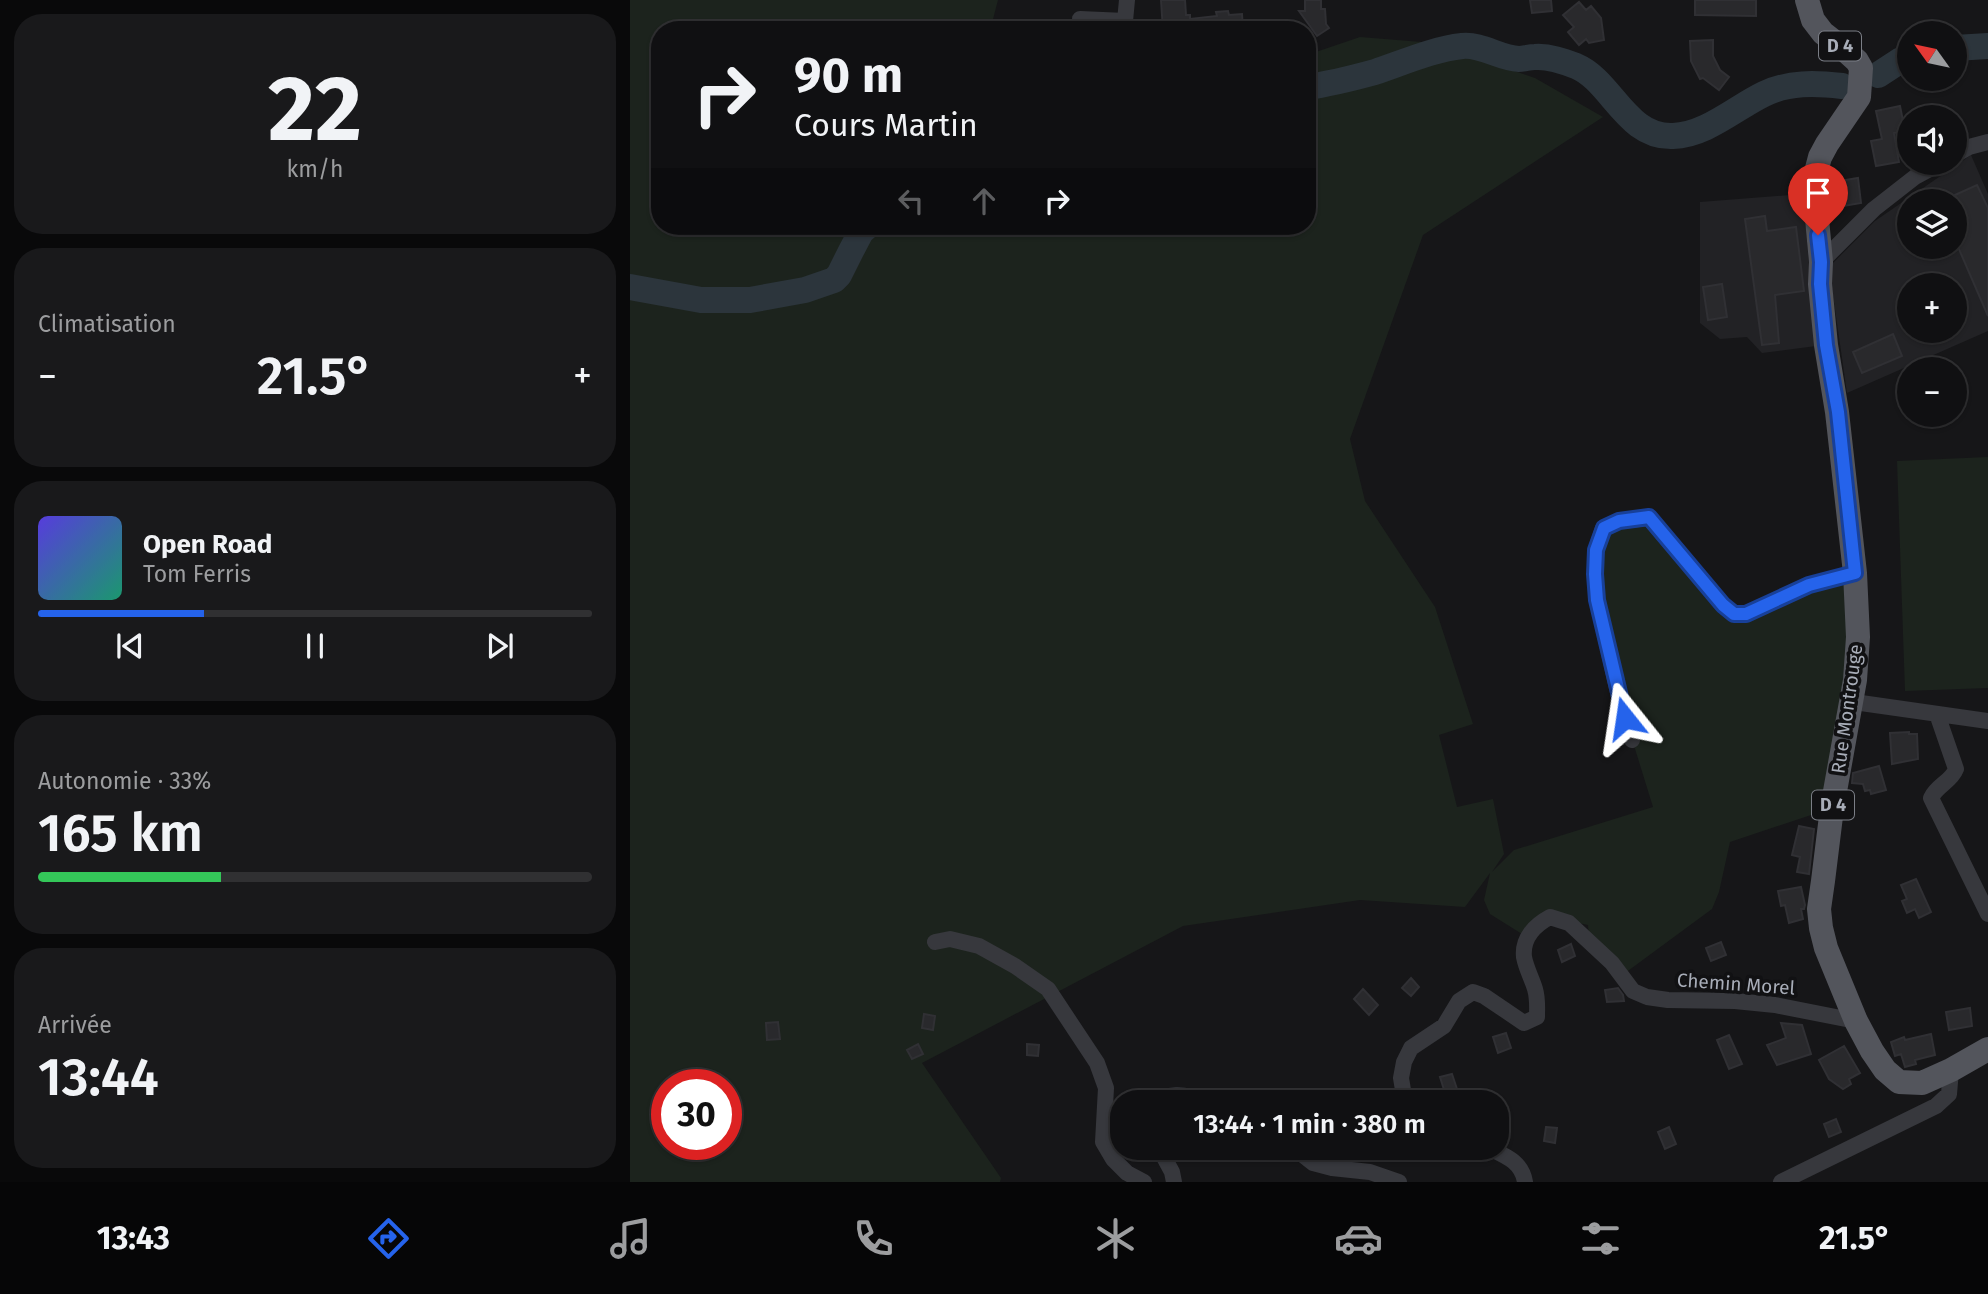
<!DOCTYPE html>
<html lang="fr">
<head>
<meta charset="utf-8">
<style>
  :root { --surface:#101012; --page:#19191b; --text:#f1f3f6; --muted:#9c9d9f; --line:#303032; --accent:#2563eb }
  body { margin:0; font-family:"Fira Sans",sans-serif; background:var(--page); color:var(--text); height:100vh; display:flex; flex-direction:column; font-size:26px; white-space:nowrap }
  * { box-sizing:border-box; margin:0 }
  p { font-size:23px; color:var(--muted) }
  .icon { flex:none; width:38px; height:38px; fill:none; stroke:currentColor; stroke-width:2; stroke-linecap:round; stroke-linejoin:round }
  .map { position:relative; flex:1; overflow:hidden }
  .drawer { display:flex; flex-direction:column; gap:14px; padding:14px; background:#09090a; width:630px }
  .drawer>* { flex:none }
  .hud { position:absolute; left:21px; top:21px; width:665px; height:214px; border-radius:28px; box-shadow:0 2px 5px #0004,0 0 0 2px var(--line); background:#101012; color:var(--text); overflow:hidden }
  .needle { width:46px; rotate:303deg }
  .fabs { position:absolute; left:1267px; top:21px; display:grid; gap:14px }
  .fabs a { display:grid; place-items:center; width:70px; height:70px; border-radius:50%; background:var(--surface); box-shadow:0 2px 5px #0004,0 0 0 2px var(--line); font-size:35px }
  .speed { position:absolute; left:21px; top:1069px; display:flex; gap:14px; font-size:35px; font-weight:700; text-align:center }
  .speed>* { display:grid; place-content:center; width:91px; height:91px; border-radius:50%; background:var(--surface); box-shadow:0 2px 5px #0004,0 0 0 2px var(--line); line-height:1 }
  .speed .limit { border:10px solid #d22; background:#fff; color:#111 }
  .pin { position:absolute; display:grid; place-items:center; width:60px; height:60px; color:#fff; margin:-72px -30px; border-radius:50% 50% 50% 0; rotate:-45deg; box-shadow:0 0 7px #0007 }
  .pin .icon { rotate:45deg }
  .me { position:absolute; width:77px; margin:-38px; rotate:345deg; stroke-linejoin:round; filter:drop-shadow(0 0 5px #0008) }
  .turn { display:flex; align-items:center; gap:24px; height:147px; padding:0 28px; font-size:32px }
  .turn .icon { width:91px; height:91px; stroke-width:2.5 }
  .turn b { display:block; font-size:49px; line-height:60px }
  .lanes { display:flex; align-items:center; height:66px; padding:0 28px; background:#0003; justify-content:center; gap:35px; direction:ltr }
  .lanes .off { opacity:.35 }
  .big { font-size:52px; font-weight:600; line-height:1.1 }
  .drawer .widget { flex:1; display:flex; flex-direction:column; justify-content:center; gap:10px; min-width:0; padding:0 24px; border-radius:28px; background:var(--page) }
  .drawer .dial { align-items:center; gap:0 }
  .dial b { font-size:91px; line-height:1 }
  .song { display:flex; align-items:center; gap:21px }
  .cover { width:84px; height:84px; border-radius:10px; background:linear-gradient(135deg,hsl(250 70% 55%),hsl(160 70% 35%)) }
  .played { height:7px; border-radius:4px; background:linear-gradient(90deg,var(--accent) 30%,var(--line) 30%) }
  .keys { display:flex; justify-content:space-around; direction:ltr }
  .heat { display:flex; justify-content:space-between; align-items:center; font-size:38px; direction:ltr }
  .charge { height:10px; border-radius:5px; background:linear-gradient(90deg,#34c759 33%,var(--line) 0) }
  .trip { position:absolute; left:480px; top:1090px; width:399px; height:70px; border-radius:28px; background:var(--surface); box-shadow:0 2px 5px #0004,0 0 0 2px var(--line); font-weight:600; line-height:70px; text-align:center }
  .menu { display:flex; height:112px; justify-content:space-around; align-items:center; background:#060607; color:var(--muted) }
  .menu .icon { width:49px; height:49px }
  .menu .active { color:var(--accent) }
  .menu b { font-size:32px; color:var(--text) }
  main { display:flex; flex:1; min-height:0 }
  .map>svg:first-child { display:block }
  .built { fill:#222225; fill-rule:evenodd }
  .green { fill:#1c231d; fill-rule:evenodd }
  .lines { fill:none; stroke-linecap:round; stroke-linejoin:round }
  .river { stroke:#2c353c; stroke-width:26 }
  .building { fill:#29292c; stroke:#303034; stroke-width:2 }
  .street { stroke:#37383d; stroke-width:16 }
  .primary { stroke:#53555c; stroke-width:24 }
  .route-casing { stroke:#184099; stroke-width:18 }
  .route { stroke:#2563eb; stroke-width:12 }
  .labels { text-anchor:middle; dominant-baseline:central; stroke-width:7; stroke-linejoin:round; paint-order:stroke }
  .shield { fill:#111113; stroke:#7b7e86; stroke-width:2 }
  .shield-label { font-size:18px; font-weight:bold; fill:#a8adb8 }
  .street-label { font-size:19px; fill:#a8adb8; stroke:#111113 }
</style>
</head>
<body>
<main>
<section class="drawer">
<div class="widget dial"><b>22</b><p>km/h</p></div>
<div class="widget"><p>Climatisation</p>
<div class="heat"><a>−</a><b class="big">21.5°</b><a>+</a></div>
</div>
<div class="widget">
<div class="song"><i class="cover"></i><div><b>Open Road</b><p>Tom Ferris</p></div></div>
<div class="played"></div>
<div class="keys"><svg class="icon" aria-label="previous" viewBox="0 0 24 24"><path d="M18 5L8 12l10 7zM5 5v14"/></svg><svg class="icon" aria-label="pause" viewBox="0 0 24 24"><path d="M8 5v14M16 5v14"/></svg><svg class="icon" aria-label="next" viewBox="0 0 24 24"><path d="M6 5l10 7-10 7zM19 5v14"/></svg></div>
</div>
<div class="widget"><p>Autonomie · 33%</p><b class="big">165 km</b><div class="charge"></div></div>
<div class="widget"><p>Arrivée</p><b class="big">13:44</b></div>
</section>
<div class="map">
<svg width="1358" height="1182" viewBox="0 0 1358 1182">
  <rect width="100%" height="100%" fill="#161618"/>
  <!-- built -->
  <path class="built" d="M 1341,155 L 1358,194 L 1358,331 L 1217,393 L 1199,267 L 1245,221 ZM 1279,201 L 1325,201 L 1325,247 L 1279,247 ZM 1279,285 L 1325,285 L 1325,331 L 1279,331 Z
    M 1173,194 L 1186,346 L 1132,353 L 1117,337 L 1090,339 L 1070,323 L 1070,202 Z"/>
  <!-- green -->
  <path class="green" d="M 0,0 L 368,0 L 362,23 L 371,30 L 30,30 L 30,226 L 677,226 L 677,55 L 730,37 L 804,43 L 905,78 L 973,117 L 793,235 L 720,439 L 735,501 L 805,607 L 843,724 L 809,735 L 827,807 L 863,799 L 874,854 L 862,872 L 884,850 L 1023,807 L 989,697 L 967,600 L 973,528 L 1019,518 L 1104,614 L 1225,573 L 1202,808 L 1100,842 L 1089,892 L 1082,909 L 991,976 L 959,939 L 958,925 L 920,917 L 897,937 L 860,914 L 854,900 L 860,873 L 835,907 L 730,900 L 553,926 L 292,1063 L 371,1178 L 370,1182 L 0,1182 ZM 37,1085 L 96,1085 L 96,1144 L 37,1144 Z
    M 1358,457 L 1358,688 L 1275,691 L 1267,461 Z"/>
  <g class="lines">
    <!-- river -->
    <path class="river" d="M 1325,48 L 1358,46
      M 1248,75 L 1271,60 L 1279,58
      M 677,87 C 700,84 723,78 745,72 C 772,63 804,49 832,46 C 852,44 869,58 889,59 C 894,59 899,57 905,57 C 919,56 933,61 946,66 C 982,81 996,138 1043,136 C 1076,135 1105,108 1134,94 C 1159,82 1185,83 1212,86
      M 0,287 L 71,300 L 120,300 L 175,290 L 204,280 L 209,275 L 221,251 L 231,232 L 238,226"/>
  </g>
  <!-- building -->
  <path class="building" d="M 531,0 L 555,0 L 556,15 L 560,15 L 560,19 L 587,16 L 586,12 L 598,11 L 599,15 L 612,14 L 613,30 L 533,30 Z
    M 675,0 L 691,0 L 691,9 L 695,9 L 696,24 L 699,28 L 687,36 L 669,11 L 675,11 Z
    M 900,0 L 921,0 L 922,11 L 902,13 Z
    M 1065,0 L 1126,0 L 1126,16 L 1065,15 Z
    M 949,2 L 956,10 L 961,6 L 971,18 L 974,40 L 959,43 L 956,39 L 949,45 L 938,32 L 944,27 L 933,15 Z
    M 1083,40 L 1083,56 L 1090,70 L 1099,77 L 1089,90 L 1073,78 L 1070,79 L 1061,61 L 1060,41 Z
    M 1270,106 L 1275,131 L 1264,133 L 1269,162 L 1246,166 L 1241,141 L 1252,139 L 1246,111 Z
    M 1228,178 L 1231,203 L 1207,207 L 1203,182 Z
    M 1347,185 L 1358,208 L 1358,316 L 1325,240 L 1336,234 L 1325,210 L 1325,195 Z
    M 1135,216 L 1137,231 L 1166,227 L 1174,291 L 1145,295 L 1149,343 L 1132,345 L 1115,219 Z
    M 1092,284 L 1097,317 L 1078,320 L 1073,287 Z
    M 1263,334 L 1272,356 L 1232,373 L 1223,352 Z
    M 1279,732 L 1279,734 L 1287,734 L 1288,759 L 1262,764 L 1260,733 Z
    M 1249,766 L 1256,790 L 1241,794 L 1240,790 L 1235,791 L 1233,784 L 1222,783 L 1223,773 Z
    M 1169,826 L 1184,829 L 1179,874 L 1167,872 L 1170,857 L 1162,855 Z
    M 1286,879 L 1301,912 L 1289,918 L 1285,909 L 1277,913 L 1272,901 L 1277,899 L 1271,885 Z
    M 1171,887 L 1175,905 L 1174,909 L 1171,909 L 1173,919 L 1159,923 L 1155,905 L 1151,906 L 1148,891 Z
    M 1091,942 L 1096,955 L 1081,961 L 1076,948 Z
    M 941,944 L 945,956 L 932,962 L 928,950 Z
    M 781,978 L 789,987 L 781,996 L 772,988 Z
    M 988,988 L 993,995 L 994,1001 L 977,1002 L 975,990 Z
    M 733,989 L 748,1005 L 739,1015 L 724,999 Z
    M 1340,1008 L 1342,1026 L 1319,1030 L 1316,1012 Z
    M 294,1014 L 305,1016 L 303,1030 L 292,1028 Z
    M 148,1022 L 150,1039 L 137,1040 L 136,1023 Z
    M 1151,1023 L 1172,1025 L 1181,1054 L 1147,1065 L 1137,1045 L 1156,1038 Z
    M 876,1033 L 881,1048 L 868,1053 L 863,1037 Z
    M 1301,1034 L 1305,1055 L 1285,1060 L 1286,1064 L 1275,1067 L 1271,1054 L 1265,1056 L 1261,1042 L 1274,1037 L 1275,1040 Z
    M 1099,1035 L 1112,1064 L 1099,1069 L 1087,1040 Z
    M 288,1044 L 293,1054 L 282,1059 L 277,1050 Z
    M 397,1044 L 409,1045 L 408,1056 L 397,1055 Z
    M 1214,1046 L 1230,1073 L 1219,1079 L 1221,1084 L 1213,1089 L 1199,1079 L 1189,1060 Z
    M 822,1074 L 827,1089 L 815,1093 L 810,1077 Z
    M 1206,1119 L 1211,1132 L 1199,1137 L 1194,1124 Z
    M 916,1127 L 927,1128 L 925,1143 L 914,1141 Z
    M 1039,1127 L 1046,1144 L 1035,1149 L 1028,1132 Z"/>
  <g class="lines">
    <!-- street -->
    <path class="street" d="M 450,19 L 495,21 L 497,0
      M 1325,155 L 1339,147 L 1358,142
      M 1191,262 L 1244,209 L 1285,177 L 1311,163
      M 1221,705 L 1231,703 L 1358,721
      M 1307,714 L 1326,769 C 1321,782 1307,785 1301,798 L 1358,914
      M 1002,740 L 989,697 L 967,600 L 965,574 L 966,550 L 973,528 L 990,521 L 1019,518 L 1093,605 L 1104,614 L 1116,614 L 1179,585 L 1225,573
      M 305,942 L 320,939 L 349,946 L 385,966 L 418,989 L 467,1063 L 476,1088 L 473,1142 L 483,1159 L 497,1173 L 514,1182
      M 524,1102 C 535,1094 557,1092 568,1102
      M 777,1102 L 774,1096 L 771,1078 L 774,1062 L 781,1048 L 814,1026 L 829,1001 L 843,992 L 854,996 L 894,1023 L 907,1017 C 907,1007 908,999 905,989 C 902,979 896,968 894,957 C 892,938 905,925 920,917 L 939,923 L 982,963 L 1003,991 L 1017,997 L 1038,1000 L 1105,1001 L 1145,1005 L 1226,1021
      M 529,1148 L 542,1172 L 544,1182
      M 664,1148 L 683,1163 L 702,1168 L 740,1172 L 769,1182
      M 859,1148 C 876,1156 892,1162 895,1182
      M 1151,1182 L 1306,1106 L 1319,1094 L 1321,1070"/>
    <!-- primary -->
    <path class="primary" d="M 1177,0 L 1183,20 L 1193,33 L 1216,51 L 1227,61 L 1231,68 L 1229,97 L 1197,144 L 1190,157 L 1185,176 L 1186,208 L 1191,262 L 1190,284 L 1196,345 L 1207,412 L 1225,573 L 1228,637 L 1225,680 L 1202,808 L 1193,881 L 1189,909 L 1191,928 L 1196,948 L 1226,1021 L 1242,1051 L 1255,1070 L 1269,1082 L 1292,1083 L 1321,1070 L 1358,1049"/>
  </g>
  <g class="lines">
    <defs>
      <path id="route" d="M 995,718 L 967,600 L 965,574 L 966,550 L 974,528 L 989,521 L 1019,517 L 1093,605 L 1104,614 L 1116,614 L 1179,585 L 1225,573 L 1208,412 L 1196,345 L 1190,284 L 1191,262 L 1188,235"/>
    </defs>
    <!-- route casing -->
    <use href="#route" class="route-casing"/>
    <!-- route -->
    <use href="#route" class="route"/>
  </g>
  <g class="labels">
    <!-- shield labels -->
    <g class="shield">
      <rect x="1189" y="31.5" width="42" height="29" rx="5"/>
      <rect x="1182" y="790.5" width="42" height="29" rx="5"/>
    </g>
    <g class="shield-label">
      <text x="1210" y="46">D 4</text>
      <text x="1203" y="805">D 4</text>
    </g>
    <!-- street labels -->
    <g class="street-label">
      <text transform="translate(1217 709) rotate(-82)">Rue Montrouge</text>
      <text transform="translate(1106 984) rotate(4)">Chemin Morel</text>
    </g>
  </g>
</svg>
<div class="fabs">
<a><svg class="needle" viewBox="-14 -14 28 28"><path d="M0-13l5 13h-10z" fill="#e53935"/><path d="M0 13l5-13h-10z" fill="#9c9d9f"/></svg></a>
<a><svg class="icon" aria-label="sound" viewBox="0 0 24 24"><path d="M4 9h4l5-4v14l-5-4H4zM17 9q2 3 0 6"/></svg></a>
<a><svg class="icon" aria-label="layers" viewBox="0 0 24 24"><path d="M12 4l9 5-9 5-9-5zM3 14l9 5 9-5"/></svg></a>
<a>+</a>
<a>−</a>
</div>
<div class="speed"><div class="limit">30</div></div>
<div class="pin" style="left:1188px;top:235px;background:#d93025"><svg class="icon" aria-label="arrive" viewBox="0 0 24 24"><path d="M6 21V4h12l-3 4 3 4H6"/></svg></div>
<svg class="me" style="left:995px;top:718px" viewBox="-20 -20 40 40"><path d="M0-17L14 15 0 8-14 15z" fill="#2563eb" stroke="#fff" stroke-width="4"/></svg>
<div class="trip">13:44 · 1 min · 380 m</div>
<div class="hud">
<div class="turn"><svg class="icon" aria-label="right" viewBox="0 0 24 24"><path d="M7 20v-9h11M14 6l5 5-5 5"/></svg><div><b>90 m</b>Cours Martin</div></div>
<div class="lanes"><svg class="icon off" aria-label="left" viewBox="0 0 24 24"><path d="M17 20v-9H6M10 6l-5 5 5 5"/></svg><svg class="icon off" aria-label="ahead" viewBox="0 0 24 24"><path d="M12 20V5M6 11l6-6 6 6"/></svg><svg class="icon" aria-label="right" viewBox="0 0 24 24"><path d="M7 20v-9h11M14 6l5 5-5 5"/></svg></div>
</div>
</div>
</main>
<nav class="menu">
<b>13:43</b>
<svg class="icon active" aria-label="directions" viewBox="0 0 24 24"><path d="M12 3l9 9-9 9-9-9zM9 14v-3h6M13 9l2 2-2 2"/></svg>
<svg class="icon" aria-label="music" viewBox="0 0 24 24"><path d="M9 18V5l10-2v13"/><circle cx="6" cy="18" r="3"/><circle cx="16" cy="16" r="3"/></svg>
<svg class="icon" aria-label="phone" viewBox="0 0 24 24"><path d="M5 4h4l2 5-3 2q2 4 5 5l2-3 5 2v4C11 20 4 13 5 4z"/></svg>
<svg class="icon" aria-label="climate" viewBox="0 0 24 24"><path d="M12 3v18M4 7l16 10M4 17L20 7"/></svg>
<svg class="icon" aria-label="car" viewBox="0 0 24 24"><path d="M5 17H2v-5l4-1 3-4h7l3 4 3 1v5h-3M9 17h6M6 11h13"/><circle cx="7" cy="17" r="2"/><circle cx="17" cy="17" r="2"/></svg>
<svg class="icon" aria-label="filters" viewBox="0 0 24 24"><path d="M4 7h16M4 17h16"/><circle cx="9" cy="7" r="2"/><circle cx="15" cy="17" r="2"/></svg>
<b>21.5°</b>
</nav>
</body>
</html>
